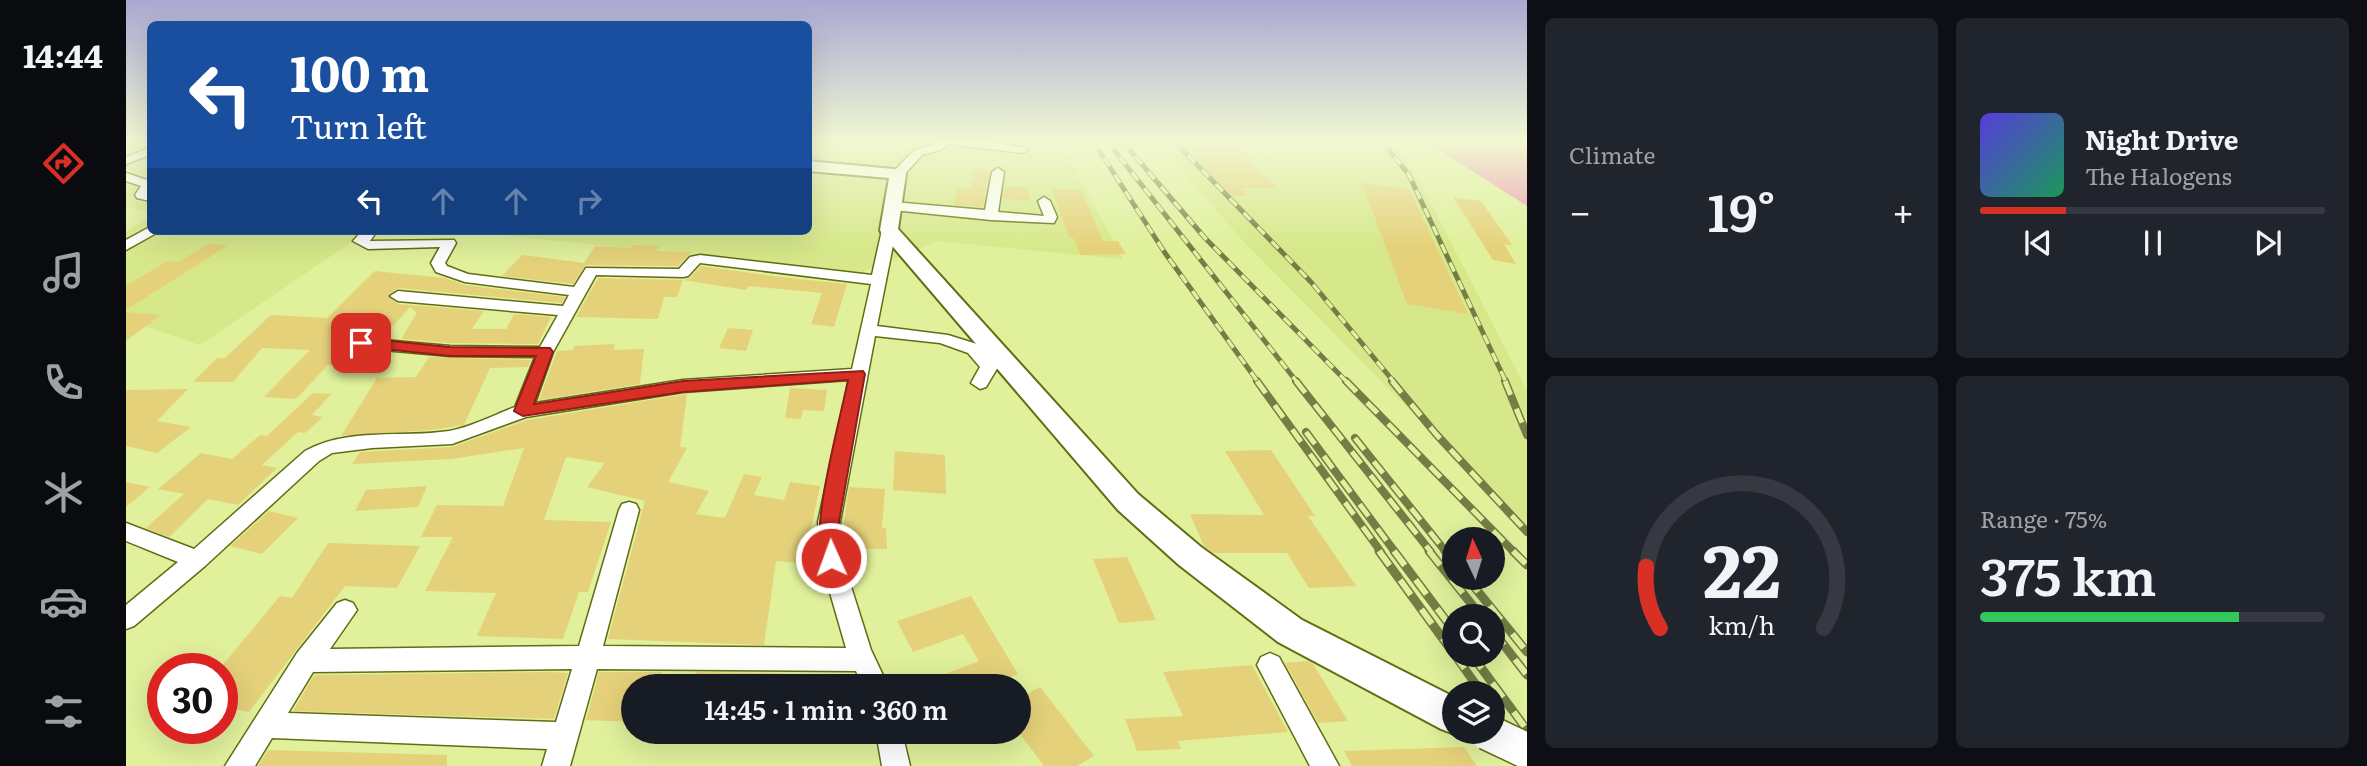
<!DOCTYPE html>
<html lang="en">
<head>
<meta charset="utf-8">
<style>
  :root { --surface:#171b24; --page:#20242c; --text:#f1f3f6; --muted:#9ea1a6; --line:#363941; --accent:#d93025 }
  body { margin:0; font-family:Literata,serif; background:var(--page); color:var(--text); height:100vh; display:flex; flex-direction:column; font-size:26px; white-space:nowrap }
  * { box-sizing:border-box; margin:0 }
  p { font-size:23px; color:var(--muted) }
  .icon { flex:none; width:38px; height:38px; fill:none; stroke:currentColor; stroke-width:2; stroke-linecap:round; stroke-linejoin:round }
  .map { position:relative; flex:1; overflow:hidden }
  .details { display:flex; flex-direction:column; gap:18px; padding:18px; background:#0d0f14; width:840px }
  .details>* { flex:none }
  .top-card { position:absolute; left:21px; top:21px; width:665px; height:214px; border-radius:10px; box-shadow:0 7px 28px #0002; background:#1a4fa0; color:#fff; overflow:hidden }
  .needle { width:46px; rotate:356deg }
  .buttons { position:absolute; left:1316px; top:527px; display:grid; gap:14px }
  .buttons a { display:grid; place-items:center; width:63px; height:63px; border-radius:50%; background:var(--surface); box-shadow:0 7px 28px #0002; font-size:35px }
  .speed { position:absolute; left:21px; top:653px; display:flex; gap:14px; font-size:35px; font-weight:700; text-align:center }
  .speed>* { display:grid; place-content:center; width:91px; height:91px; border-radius:50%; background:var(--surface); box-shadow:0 7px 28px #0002; line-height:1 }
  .speed .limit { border:10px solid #d22; background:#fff; color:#111 }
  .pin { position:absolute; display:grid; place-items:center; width:60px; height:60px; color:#fff; margin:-30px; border-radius:14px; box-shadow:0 4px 10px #0006 }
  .me { position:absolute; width:77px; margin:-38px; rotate:358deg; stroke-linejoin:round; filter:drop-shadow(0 0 5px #0008) }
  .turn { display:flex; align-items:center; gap:24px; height:147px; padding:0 28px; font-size:32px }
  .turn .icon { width:91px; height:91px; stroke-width:2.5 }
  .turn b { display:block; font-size:49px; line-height:60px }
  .lanes { display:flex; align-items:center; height:66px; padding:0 28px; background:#0003; justify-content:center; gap:35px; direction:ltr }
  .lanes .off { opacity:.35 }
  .big { font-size:52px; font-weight:600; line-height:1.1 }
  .details .card { flex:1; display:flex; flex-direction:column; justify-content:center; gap:10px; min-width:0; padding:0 24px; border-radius:10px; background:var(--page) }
  .details .dial { align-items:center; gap:0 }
  .dial svg { height:182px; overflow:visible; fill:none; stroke:var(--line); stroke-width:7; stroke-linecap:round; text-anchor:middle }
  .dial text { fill:var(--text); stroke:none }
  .song { display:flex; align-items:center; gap:21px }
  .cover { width:84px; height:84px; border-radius:10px; background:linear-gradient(135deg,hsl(250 70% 55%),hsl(150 70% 35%)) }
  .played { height:7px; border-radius:4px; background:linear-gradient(90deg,var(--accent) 25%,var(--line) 25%) }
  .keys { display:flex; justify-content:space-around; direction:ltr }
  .heat { display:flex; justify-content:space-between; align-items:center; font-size:38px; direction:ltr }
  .charge { height:10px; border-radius:5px; background:linear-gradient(90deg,#34c759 75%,var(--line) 0) }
  .details .tiles { flex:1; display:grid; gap:18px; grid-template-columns:repeat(2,1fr) }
  .trip { position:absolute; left:495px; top:674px; width:410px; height:70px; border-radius:35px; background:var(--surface); box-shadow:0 7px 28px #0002; font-weight:600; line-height:70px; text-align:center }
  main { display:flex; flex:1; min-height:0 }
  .dock { display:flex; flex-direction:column; width:126px; justify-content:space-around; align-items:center; background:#090b0e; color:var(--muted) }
  .dock .icon { width:49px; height:49px }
  .dock .selected { color:var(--accent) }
  .dock b { font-size:32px; color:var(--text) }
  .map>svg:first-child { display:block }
  .built { fill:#d7e88a }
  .water { fill:#ed96b4 }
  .building { fill:#e5d17a }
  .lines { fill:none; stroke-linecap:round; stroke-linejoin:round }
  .street-casing { stroke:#616d13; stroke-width:3 }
  .secondary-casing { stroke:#616d13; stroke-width:4 }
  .street { fill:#fff; fill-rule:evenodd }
  .secondary { fill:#fff; fill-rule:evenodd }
  .rail-far2-casing { stroke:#737d45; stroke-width:5 }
  .rail-far1-casing { stroke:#737d45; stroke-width:8 }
  .rail-casing { stroke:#737d45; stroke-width:9 }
  .rail-far2 { stroke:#e0f09b; stroke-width:3.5; stroke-dasharray:10; stroke-linecap:butt }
  .rail-far1 { stroke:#e0f09b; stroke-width:5; stroke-dasharray:15; stroke-linecap:butt }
  .rail { stroke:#e0f09b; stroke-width:6; stroke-dasharray:18; stroke-linecap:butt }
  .secondary-bridge-casing { stroke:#616d13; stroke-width:38; stroke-linecap:butt }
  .secondary-bridge { stroke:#fff; stroke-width:35 }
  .route { fill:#d93025; stroke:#8d1f18; stroke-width:2 }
</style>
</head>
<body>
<main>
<nav class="dock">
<b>14:44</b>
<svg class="icon selected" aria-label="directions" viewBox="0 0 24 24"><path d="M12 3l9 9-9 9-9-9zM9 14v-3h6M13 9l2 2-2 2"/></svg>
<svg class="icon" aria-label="music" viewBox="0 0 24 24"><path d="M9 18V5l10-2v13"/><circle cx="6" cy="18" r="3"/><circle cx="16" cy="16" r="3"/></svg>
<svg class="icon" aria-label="phone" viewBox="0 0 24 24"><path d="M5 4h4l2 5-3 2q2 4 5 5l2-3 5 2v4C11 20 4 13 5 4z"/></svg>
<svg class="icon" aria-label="climate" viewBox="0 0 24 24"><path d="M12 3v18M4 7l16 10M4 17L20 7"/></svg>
<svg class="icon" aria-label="car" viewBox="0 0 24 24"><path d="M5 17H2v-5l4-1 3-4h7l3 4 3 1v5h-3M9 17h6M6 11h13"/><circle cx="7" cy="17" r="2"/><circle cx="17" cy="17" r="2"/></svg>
<svg class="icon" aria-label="filters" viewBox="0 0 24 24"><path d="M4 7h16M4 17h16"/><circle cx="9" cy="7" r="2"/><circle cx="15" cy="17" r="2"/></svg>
</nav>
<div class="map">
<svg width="1401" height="766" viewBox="0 0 1401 766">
  <rect width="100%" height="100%" fill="#e0f09b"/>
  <!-- built -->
  <path class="built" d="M 0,141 L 24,141 L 24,212 L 0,206 Z
    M 683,141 L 933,141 L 997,259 L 811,241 L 736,272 L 334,231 L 682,231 Z
    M 1030,141 L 1268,141 L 1295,184 L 1401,391 L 1401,529 L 1119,243 Z
    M 24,216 L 24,231 L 242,231 L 74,345 L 0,320 L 0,231 Z"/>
  <!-- water -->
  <path class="water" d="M 1299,141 L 1401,141 L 1401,206 Z"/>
  <!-- building -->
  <path class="building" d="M 1047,141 L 1109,141 L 1128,158 L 1118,158 L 1152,188 L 1114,188 L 1122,196 L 1104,196 Z
    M 848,170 L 864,171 L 857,207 L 828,205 L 831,188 L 845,189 Z
    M 1236,183 L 1283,189 L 1342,314 L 1281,304 Z
    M 879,186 L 901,187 L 904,201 L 877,199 Z
    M 926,189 L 955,190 L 977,241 L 992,241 L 1000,254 L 955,255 L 947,238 L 943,238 Z
    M 1327,197 L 1355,201 L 1386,245 L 1378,244 L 1390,264 L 1367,260 Z
    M 84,243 L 101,246 L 0,310 L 0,286 L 41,261 L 53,262 Z
    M 506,245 L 533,246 L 530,251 L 566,252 L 552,266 L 460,265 L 447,284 L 376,276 L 396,255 L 458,263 L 469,246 L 505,248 Z
    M 575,266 L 655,277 L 721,284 L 708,327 L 685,324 L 696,293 L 622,286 L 620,290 L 557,280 L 551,297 L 538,297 L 532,319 L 450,317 L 472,278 L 558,280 L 564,278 Z
    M 249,271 L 319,278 L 339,285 L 439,297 L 436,303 L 272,288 L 262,295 L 272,304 L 358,311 L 346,329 L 380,329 L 388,314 L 425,317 L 412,344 L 324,343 L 275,339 L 291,313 L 284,307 L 257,337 L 235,335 L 226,341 L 226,345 L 234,350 L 244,351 L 231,366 L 202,365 L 170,399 L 138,397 L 184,350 L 136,348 L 107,382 L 67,382 L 91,358 L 99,358 L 145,315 L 201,318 Z
    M 0,312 L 35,315 L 0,341 Z
    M 602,328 L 627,330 L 620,351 L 593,348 Z
    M 489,344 L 488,350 L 518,349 L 514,384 L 413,400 L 431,351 L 447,350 L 449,346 Z
    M 303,357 L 405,360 L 402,367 L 364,368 L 338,425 L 305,430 L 215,436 L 251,378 L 290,377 Z
    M 664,388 L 701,390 L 698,411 L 677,410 L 675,419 L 659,418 Z
    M 62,389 L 31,421 L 65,427 L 31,453 L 0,446 L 0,390 Z
    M 187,393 L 205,394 L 186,415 L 197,417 L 179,433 L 172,432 L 136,465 L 151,468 L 112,505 L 82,499 L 43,537 L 20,528 L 58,494 L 32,489 L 75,453 L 106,459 L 134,435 L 141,436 Z
    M 561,394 L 554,447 L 561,448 L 542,482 L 583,491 L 570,514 L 599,518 L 618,474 L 636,477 L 628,495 L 658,500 L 664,482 L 694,486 L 685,529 L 688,529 L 683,564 L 650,561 L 638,645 L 482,639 L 519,501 L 461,487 L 479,463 L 440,457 L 418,520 L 485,522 L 462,592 L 453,592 L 437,639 L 351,636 L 370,593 L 299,591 L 327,537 L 295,537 L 311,505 L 377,506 L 398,448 L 325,459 L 226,464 L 234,452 L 326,447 L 401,420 Z
    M 1145,450 L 1189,516 L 1182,516 L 1230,586 L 1183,588 L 1161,553 L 1087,553 L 1078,546 L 1064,514 L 1138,515 L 1099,451 Z
    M 769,451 L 819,455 L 820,494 L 767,490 Z
    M 0,482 L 24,487 L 0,507 Z
    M 301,486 L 292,507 L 229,511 L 240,490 Z
    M 723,487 L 759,489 L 756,528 L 760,528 L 761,549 L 718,549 L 717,528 Z
    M 143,511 L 172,518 L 136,554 L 104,546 Z
    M 202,543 L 294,546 L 271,588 L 219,586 L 123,712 L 96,707 L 96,666 L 154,596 L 166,598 Z
    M 1001,557 L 1030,620 L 993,623 L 967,559 Z
    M 845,596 L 892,674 L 861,686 L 787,686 L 853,661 L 837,634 L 787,652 L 771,621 Z
    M 1182,661 L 1187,664 L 1222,721 L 1192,723 L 1159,663 Z
    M 1126,665 L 1162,732 L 1052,741 L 1055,749 L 1011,751 L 999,719 L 1057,716 L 1037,672 Z
    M 426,672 L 442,673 L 428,719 L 167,711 L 188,675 Z
    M 473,672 L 536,672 L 533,686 L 508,686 L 508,722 L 460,720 Z
    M 570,672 L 729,675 L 733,686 L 566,686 Z
    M 914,687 L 968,756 L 951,766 L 918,766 L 892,731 L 892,699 Z
    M 1338,747 L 1351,766 L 1226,766 L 1218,751 Z
    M 142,750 L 321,755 L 321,766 L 132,766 Z"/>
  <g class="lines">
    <defs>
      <path id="street" d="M 813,141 L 851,141 L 896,147 L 902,150 L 896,153 L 823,144 L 815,150 L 796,155 L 776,177 L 768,177 L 768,171 L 788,150 L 807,145 Z
        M 24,148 L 24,155 L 0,164 L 0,157 Z
        M 872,168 L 878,172 L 872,212 L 918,216 L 912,201 L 918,197 L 924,201 L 931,217 L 928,223 L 865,220 L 767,210 L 761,206 L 767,202 L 859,210 L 866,172 Z
        M 0,173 L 24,181 L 24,201 L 11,198 L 9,195 L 15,186 L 0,181 Z
        M 763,226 L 770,230 L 751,326 L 822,335 L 854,345 L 872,367 L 860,387 L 854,389 L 845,383 L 854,367 L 842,353 L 814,343 L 749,336 L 714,522 L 716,558 L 745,650 L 762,686 L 736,686 L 730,671 L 471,669 L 444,766 L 416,766 L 421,749 L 146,738 L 129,766 L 99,766 L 171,653 L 211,603 L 219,600 L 227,603 L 231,610 L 204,649 L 453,646 L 493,510 L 496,504 L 503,502 L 510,504 L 513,510 L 477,646 L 720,648 L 694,558 L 692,522 L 723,380 L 557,392 L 400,417 L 326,444 L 246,448 L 206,453 L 193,461 L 79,566 L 8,626 L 0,629 L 0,605 L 52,562 L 0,541 L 0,523 L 68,549 L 179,451 C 223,427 275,438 323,431 C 345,427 368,415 389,407 L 409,357 L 324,356 L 235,348 L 227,343 L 235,338 L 324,346 L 414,347 L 432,315 L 272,301 L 264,296 L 272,291 L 437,306 L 443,295 L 339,282 L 310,272 L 305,263 L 314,247 L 242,249 L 227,241 L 236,231 L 251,231 L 244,241 L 328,240 L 330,243 L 319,263 L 321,266 L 342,274 L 448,287 L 460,268 L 553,269 L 564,257 L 574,255 L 746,275 L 756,230 ZM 574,263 L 745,284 L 726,369 L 557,380 L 409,403 L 427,352 L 470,275 L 557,277 L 562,276 ZM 446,669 L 430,722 L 162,713 L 187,672 Z
        M 22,228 L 24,231 L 34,231 L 0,250 L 0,240 Z
        M 1144,653 L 1153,657 L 1213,766 L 1184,766 L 1131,665 L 1135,657 Z
        M 750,732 L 776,732 L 784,766 L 756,766 Z"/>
      <path id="secondary" d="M 682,161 L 778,170 L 780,174 L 772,229 L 1012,494 L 1075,547 L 1176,620 L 1328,697 L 1328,732 L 1334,732 L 1328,734 L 1315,729 L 1152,642 L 1053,565 L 992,510 L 756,234 L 754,230 L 763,178 L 682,171 Z"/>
    </defs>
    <!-- street casing -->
    <use href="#street" class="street-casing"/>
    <!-- secondary casing -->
    <use href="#secondary" class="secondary-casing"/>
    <!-- street -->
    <use href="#street" class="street"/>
    <!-- secondary -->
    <use href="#secondary" class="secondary"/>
    <defs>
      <path id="rail-far2" d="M 967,141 L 1039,253 L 1132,382
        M 981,141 L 1171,382
        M 996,141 L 1079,238 L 1221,382
        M 1048,141 L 1185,282 L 1268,382
        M 1256,141 L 1283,175 L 1380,382"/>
      <path id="rail-far1" d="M 1131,381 L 1255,552
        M 1170,381 L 1305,552
        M 1220,381 L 1388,552
        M 1266,381 L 1310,434 L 1401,532
        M 1379,381 L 1401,435
        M 1180,432 L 1269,552
        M 1229,438 L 1320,552"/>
      <path id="rail" d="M 1253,551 L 1328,654
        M 1268,551 L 1328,631
        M 1303,551 L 1355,616
        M 1319,551 L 1328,562
        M 1387,551 L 1401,565
        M 1341,578 L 1401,652
        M 1367,631 L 1401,675
        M 1328,654 L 1356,693
        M 1345,654 L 1401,730
        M 1367,711 L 1401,766"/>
    </defs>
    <!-- rail-far2 casing -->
    <use href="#rail-far2" class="rail-far2-casing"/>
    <!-- rail-far1 casing -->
    <use href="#rail-far1" class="rail-far1-casing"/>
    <!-- rail casing -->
    <use href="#rail" class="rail-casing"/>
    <!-- rail-far2 -->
    <use href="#rail-far2" class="rail-far2"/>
    <!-- rail-far1 -->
    <use href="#rail-far1" class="rail-far1"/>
    <!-- rail -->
    <use href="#rail" class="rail"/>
    <defs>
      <path id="secondary-bridge" d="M 1361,732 L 1401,751"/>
    </defs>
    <!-- secondary-bridge casing -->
    <use href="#secondary-bridge" class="secondary-bridge-casing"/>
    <!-- secondary-bridge -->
    <use href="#secondary-bridge" class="secondary-bridge"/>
  </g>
  <!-- sky -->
  <linearGradient id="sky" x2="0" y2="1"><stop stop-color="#aaa8d3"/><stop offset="0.57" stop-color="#f1f8d2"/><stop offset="1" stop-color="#f1f8d2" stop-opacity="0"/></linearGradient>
  <rect width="1401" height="248" fill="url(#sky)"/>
  <!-- route -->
  <path class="route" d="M 235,338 L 324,347 L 424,348 L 427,352 L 408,404 L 557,381 L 737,371 L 739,374 L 713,522 L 715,558 L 712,564 L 705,566 L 697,564 C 682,533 715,417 722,380 L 557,392 L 397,416 L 388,411 L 410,356 L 324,356 L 230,346 L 228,343 Z"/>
</svg>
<div class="buttons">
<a><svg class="needle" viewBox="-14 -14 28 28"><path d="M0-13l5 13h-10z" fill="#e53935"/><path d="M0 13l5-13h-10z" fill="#9ea1a6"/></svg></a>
<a><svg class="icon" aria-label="search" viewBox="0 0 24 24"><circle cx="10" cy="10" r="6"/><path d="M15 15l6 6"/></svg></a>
<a><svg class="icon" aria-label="layers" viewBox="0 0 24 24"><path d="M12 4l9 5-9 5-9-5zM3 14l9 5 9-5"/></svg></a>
</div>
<div class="speed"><div class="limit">30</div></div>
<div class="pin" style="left:235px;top:343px;background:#d93025"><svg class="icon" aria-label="arrive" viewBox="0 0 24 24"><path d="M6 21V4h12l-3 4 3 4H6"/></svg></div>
<svg class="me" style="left:705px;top:558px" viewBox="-20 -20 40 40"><circle r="17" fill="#d93025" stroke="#fff" stroke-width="3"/><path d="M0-11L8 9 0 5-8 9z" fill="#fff"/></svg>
<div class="trip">14:45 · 1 min · 360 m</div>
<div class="top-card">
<div class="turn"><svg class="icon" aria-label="left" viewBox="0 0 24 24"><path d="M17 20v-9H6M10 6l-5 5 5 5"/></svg><div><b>100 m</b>Turn left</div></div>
<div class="lanes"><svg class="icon" aria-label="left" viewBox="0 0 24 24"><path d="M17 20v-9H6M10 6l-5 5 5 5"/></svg><svg class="icon off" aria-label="ahead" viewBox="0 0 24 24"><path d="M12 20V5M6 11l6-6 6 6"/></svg><svg class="icon off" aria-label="ahead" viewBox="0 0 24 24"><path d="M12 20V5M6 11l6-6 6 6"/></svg><svg class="icon off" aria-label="right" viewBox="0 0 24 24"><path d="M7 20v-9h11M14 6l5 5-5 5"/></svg></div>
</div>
</div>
<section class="details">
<div class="tiles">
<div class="card"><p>Climate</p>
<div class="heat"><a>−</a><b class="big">19°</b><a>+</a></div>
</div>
<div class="card">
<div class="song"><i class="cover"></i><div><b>Night Drive</b><p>The Halogens</p></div></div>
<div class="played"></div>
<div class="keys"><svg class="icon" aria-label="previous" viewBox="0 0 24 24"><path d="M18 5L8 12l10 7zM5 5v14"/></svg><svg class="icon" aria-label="pause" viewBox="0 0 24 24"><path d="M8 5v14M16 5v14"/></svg><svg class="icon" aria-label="next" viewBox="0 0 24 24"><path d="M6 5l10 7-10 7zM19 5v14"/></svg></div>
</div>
<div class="card dial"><svg viewBox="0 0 100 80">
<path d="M14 69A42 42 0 1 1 86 69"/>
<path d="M14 69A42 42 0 0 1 8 42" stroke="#d93025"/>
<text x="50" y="56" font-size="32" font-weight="700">22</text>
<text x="50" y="72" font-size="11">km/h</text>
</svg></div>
<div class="card"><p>Range · 75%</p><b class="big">375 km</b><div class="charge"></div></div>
</div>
</section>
</main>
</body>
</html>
